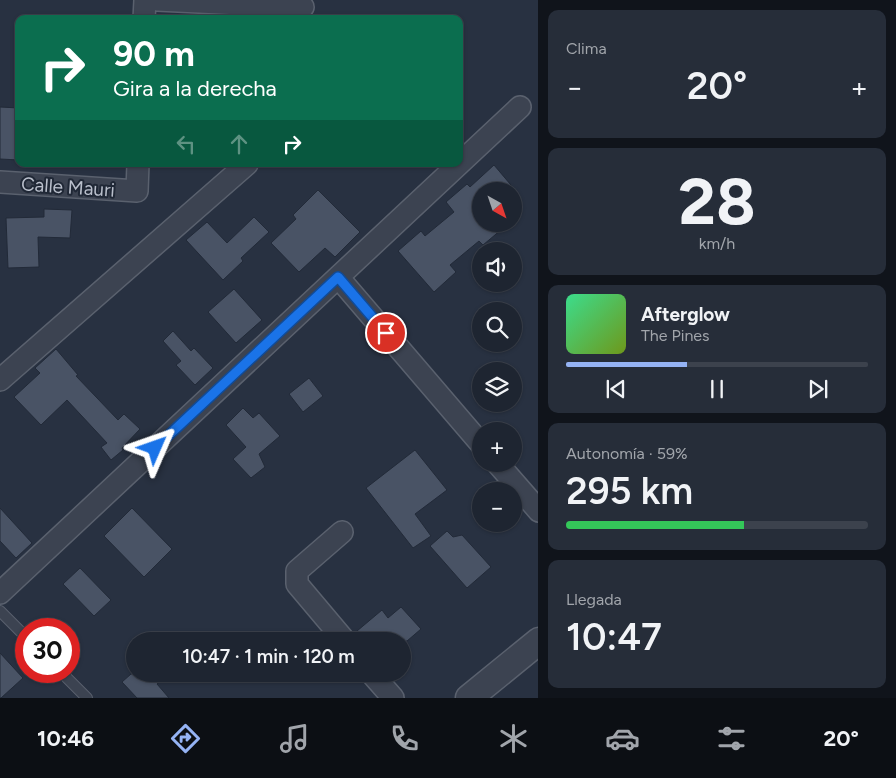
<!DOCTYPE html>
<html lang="es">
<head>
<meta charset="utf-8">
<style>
  :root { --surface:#1e2531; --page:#262d39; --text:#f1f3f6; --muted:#a1a5ab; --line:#3c424d; --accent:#95b3f4 }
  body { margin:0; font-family:Figtree,sans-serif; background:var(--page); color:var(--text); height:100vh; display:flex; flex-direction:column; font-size:19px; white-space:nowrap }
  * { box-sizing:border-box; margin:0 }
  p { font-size:16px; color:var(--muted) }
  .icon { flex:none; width:28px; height:28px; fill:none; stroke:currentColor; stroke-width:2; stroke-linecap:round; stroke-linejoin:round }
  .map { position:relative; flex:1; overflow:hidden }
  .side { display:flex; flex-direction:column; gap:10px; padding:10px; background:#10141b; width:358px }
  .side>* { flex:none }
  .guide { position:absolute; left:15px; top:15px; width:448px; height:152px; border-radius:10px; box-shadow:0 1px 4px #0004,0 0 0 1px var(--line); background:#0b6e4f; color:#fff; overflow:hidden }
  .needle { width:32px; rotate:140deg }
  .tools { position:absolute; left:472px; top:182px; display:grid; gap:10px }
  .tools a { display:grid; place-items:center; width:50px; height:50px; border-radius:50%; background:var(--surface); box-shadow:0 1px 4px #0004,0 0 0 1px var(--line); font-size:25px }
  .speed { position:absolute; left:15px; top:618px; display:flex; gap:10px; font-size:25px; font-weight:700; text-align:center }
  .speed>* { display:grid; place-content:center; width:65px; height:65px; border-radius:50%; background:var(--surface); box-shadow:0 1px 4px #0004,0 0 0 1px var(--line); line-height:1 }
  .speed .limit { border:8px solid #d22; background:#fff; color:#111 }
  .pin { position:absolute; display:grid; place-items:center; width:42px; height:42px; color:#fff; margin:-21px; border:2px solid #fff; border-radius:50%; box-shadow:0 1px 5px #0007 }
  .me { position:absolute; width:55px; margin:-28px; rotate:47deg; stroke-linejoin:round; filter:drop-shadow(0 0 4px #0008) }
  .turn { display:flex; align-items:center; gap:18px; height:105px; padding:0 15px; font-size:22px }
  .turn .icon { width:65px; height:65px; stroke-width:2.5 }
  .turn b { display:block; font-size:35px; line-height:42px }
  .lanes { display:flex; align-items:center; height:48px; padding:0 15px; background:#0003; justify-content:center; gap:25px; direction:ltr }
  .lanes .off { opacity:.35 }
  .big { font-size:38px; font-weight:600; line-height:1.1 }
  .side .tile { flex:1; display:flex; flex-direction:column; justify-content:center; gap:8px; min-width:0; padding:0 18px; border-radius:10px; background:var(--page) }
  .side .dial { align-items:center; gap:0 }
  .dial b { font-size:65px; line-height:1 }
  .song { display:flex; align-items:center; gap:15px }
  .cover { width:60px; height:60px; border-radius:8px; background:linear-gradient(135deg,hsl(150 70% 55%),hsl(80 70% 35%)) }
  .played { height:5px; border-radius:2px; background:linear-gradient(90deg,var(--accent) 40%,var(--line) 40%) }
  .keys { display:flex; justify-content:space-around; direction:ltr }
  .heat { display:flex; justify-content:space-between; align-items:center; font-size:28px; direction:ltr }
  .charge { height:8px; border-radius:4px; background:linear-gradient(90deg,#34c759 59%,var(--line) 0) }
  .trip { position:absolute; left:126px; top:632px; width:285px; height:50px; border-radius:25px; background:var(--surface); box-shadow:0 1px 4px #0004,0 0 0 1px var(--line); font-weight:600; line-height:50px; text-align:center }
  .menu { display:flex; height:80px; justify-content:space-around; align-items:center; background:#0c0f14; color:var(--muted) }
  .menu .icon { width:35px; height:35px }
  .menu .active { color:var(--accent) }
  .menu b { font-size:22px; color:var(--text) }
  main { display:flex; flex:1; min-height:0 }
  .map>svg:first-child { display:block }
  .building { fill:#495365; stroke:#222a38 }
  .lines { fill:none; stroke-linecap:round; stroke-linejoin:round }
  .service-casing { stroke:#5a616e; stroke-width:12 }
  .minor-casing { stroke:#5a616e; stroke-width:24 }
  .tertiary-casing { stroke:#5a616e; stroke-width:29 }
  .service { stroke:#3c4351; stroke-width:10 }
  .minor { stroke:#3c4351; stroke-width:21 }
  .tertiary { stroke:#3c4351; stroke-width:26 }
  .route-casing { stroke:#114b97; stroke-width:12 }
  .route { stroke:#1a73e8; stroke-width:9 }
  .labels { text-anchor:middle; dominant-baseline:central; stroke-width:4; stroke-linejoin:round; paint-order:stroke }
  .street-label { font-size:19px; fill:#b9bfcb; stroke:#202836 }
</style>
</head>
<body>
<main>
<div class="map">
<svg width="539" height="698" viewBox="0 0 539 698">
  <rect width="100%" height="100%" fill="#283141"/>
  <!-- building -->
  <path class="building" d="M 0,107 L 19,108 L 19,160 L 0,159 Z
    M 494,165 L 516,191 L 481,191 L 481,224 L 508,224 L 483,245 L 479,241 L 450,265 L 456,272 L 434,292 L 398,251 L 421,231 L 425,236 L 454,212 L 446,202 L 467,184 L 470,187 Z
    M 318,190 L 360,232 L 335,257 L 325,248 L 299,272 L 271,243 L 296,219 L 293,215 Z
    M 44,209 L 72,210 L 70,238 L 38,237 L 39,267 L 8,268 L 6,218 L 44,217 Z
    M 254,217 L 269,232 L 241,258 L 243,261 L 223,280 L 186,240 L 207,222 L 227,243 Z
    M 234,289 L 262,320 L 236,343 L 208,312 Z
    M 173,331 L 191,351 L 194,348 L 213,368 L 195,385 L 176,365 L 181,361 L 163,341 Z
    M 56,349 L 78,375 L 76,376 L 118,420 L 124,414 L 140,429 L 122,448 L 123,450 L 111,460 L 101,447 L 107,443 L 67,400 L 41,425 L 14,397 L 40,373 L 35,368 Z
    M 309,378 L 323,396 L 303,412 L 289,394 Z
    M 243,408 L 253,418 L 259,413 L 280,436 L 259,454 L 265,467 L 251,478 L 233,459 L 246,447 L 226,425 Z
    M 415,450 L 447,490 L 415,514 L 431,536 L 413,548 L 366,488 Z
    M 0,508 L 32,543 L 16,558 L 0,541 Z
    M 132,508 L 172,549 L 144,577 L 104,536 Z
    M 447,531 L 453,537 L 462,535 L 491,567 L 467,588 L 430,546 Z
    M 80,568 L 111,600 L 94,616 L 63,584 Z
    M 401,607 L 421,629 L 407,641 L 367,641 L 357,631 L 382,610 L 388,618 Z
    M 0,653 L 23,678 L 1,698 L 0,698 Z
    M 131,674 L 169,674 L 157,684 L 169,698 L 137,698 L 122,682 Z"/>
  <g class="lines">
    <defs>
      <path id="service" d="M 0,611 L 26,637
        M 60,671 L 87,698"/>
      <path id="minor" d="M 157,0 L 303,7
        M 144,19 L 145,0
        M 0,182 L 137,191 L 138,164
        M 338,277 L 481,444
        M 0,380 L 247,164
        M 498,464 L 539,511
        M 342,532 L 297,571 L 297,584 L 345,641
        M 0,593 L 520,107
        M 372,674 L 393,698"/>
      <path id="tertiary" d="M 469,698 L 539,641"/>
    </defs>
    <!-- service casing -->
    <use href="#service" class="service-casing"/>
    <!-- minor casing -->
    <use href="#minor" class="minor-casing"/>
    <!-- tertiary casing -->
    <use href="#tertiary" class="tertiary-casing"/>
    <!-- service -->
    <use href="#service" class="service"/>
    <!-- minor -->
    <use href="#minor" class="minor"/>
    <!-- tertiary -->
    <use href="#tertiary" class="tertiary"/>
  </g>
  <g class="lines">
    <defs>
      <path id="route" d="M 155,448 L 338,277 L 386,333"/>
    </defs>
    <!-- route casing -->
    <use href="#route" class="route-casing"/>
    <!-- route -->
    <use href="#route" class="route"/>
  </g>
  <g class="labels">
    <!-- street labels -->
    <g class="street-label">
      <text transform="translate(68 187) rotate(4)">Calle Mauri</text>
    </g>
  </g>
</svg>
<div class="tools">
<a><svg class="needle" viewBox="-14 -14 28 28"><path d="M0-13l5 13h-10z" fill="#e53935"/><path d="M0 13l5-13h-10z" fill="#a1a5ab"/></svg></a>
<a><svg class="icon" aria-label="sound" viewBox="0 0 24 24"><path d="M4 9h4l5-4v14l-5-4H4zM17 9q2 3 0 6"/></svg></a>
<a><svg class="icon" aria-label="search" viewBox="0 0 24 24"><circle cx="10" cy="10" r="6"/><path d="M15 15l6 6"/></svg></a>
<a><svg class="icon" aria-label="layers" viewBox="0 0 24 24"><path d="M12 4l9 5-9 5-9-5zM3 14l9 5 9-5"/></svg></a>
<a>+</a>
<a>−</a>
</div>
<div class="speed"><div class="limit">30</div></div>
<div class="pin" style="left:386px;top:333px;background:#d93025"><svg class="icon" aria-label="arrive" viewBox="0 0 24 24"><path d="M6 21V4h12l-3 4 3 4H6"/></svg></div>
<svg class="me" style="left:155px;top:448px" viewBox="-20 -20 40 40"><path d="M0-17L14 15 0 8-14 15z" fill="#1a73e8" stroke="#fff" stroke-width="4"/></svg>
<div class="trip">10:47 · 1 min · 120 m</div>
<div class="guide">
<div class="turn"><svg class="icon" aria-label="right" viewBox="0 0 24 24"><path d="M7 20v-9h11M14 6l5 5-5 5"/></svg><div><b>90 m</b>Gira a la derecha</div></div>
<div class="lanes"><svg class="icon off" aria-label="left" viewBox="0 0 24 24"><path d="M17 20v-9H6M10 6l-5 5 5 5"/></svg><svg class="icon off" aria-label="ahead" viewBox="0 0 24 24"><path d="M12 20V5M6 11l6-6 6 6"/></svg><svg class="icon" aria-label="right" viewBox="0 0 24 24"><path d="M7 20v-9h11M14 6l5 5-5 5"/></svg></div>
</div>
</div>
<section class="side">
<div class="tile"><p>Clima</p>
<div class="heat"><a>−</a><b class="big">20°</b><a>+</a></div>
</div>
<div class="tile dial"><b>28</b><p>km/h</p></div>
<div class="tile">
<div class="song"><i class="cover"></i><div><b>Afterglow</b><p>The Pines</p></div></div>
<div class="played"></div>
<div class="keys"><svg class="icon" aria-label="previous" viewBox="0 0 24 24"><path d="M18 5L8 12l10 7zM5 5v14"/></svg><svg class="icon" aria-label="pause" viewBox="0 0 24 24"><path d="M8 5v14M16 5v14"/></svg><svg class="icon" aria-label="next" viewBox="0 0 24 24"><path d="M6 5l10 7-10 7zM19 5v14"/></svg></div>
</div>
<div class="tile"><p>Autonomía · 59%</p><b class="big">295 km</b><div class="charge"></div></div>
<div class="tile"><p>Llegada</p><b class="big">10:47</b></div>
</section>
</main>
<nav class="menu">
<b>10:46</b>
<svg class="icon active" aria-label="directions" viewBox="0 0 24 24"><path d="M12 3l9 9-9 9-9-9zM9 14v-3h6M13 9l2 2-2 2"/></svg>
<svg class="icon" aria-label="music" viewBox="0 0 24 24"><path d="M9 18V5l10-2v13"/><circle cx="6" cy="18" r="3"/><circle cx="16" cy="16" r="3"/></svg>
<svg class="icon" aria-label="phone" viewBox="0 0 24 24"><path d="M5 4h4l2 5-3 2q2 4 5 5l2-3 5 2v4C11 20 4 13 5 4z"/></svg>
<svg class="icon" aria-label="climate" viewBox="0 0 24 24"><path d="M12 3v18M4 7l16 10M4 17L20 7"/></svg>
<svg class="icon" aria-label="car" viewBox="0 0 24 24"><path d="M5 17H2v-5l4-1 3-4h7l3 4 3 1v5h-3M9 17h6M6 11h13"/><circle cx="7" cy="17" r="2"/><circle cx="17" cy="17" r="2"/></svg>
<svg class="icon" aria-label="filters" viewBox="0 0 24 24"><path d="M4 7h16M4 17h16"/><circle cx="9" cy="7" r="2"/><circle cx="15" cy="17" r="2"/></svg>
<b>20°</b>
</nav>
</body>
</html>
